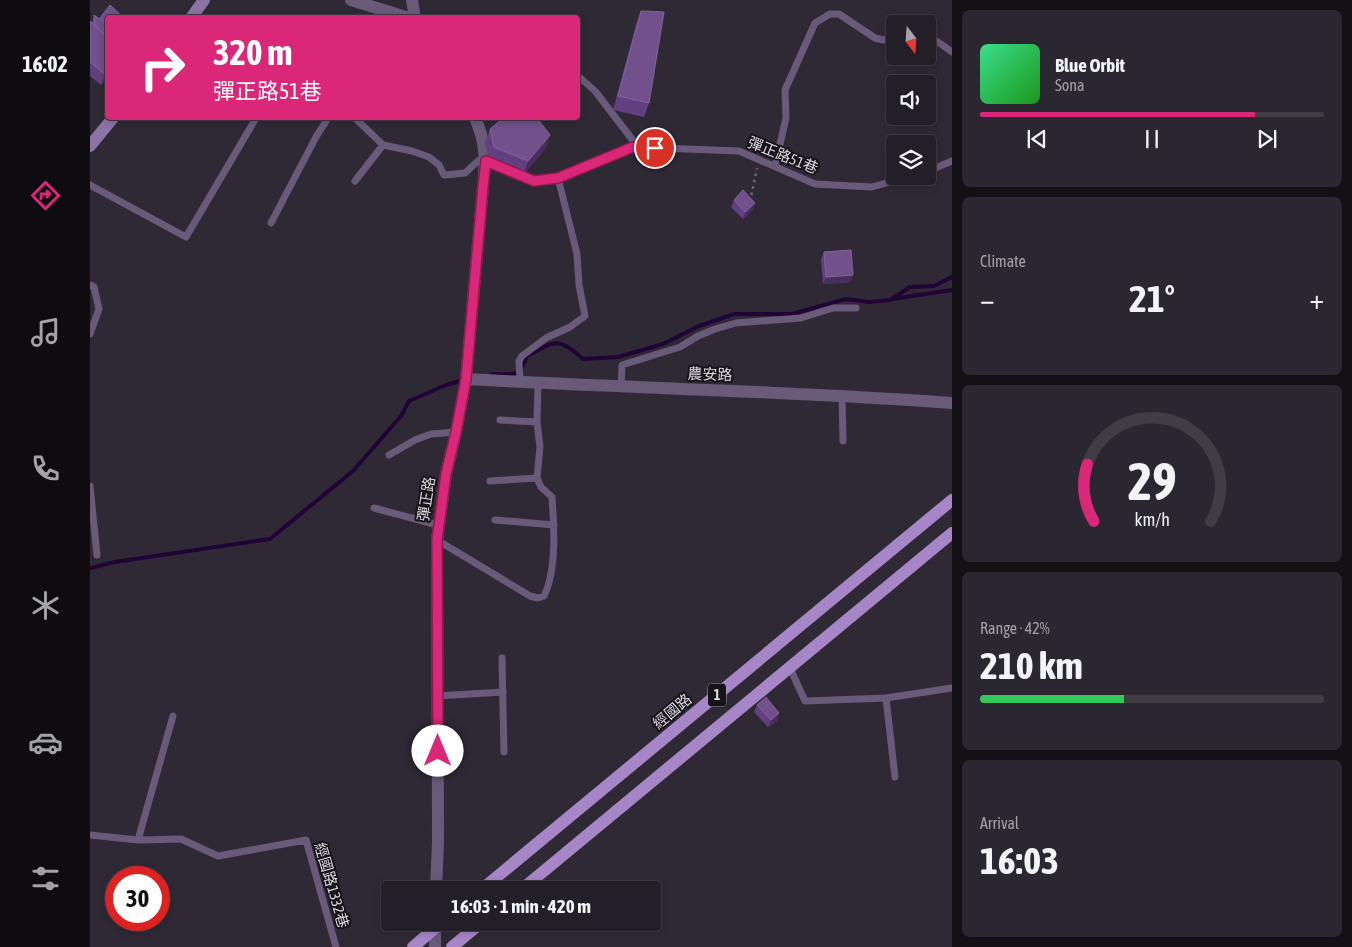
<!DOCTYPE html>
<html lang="en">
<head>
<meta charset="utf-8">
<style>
  :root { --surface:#231f28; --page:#2b2730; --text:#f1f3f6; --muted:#a3a2a8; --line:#403d45; --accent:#db2777 }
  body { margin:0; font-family:"Asap Condensed","Noto Sans TC",sans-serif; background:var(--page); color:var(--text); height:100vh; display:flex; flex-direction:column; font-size:19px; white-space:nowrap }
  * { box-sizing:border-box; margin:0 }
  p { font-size:16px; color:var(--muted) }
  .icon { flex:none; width:28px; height:28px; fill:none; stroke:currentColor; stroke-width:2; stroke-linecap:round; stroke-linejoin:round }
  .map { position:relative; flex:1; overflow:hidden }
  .sheet { display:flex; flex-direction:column; gap:10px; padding:10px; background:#131116; width:400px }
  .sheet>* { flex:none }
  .hud { position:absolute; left:15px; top:15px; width:475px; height:105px; border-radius:5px; box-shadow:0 2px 8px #0003,0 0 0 1px var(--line); background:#db2777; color:#fff; overflow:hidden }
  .needle { width:32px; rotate:163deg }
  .buttons { position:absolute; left:796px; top:15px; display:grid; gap:10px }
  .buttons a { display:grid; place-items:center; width:50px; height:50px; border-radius:5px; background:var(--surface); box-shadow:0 2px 8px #0003,0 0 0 1px var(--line); font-size:25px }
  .speed { position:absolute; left:15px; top:866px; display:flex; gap:10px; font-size:25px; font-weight:700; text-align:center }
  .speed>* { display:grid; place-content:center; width:65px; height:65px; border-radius:50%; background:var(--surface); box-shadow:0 2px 8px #0003,0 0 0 1px var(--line); line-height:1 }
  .speed .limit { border:8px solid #d22; background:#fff; color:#111 }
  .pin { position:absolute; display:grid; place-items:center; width:42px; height:42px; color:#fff; margin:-21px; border:2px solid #fff; border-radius:50%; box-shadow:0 1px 5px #0007 }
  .me { position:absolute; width:55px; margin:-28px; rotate:0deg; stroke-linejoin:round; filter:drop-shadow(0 0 4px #0008) }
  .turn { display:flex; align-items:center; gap:18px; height:105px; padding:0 25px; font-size:22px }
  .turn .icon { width:65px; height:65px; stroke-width:2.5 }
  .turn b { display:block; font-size:35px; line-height:42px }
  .big { font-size:38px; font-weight:700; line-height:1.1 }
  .sheet .card { flex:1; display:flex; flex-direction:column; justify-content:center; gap:8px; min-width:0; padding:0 18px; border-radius:8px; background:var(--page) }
  .sheet .dial { align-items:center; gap:0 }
  .dial svg { height:130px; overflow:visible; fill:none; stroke:var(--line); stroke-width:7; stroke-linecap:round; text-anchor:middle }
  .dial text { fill:var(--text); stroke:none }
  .song { display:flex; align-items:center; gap:15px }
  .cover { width:60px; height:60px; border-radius:8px; background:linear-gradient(135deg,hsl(150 70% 55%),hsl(120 70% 35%)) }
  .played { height:5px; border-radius:2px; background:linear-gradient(90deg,var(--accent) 80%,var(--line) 80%) }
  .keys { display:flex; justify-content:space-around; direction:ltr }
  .heat { display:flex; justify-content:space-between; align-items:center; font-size:28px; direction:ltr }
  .charge { height:8px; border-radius:4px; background:linear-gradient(90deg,#34c759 42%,var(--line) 0) }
  .trip { position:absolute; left:291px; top:881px; width:280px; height:50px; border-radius:5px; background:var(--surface); box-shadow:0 2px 8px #0003,0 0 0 1px var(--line); font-weight:700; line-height:50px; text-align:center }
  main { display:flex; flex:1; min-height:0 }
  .dock { display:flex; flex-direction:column; width:90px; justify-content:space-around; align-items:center; background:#0e0c10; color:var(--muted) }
  .dock .icon { width:35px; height:35px }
  .dock .selected { color:var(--accent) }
  .dock b { font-size:22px; color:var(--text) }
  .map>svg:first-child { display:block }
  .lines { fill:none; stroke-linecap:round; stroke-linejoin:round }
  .stream { stroke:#210336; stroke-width:4 }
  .path { stroke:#6c6772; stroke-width:2.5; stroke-dasharray:2.5 4; stroke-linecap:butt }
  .lane { stroke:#6a5a7a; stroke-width:7 }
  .street { stroke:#6a5a7a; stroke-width:12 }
  .secondary { stroke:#8c73a6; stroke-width:12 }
  .primary { stroke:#a686c7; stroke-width:12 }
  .wall { fill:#633f81 }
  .shaded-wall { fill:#492f5f }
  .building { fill:#71508c; stroke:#82659a }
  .route-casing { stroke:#8e194d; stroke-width:12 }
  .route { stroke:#db2777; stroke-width:9 }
  .labels { text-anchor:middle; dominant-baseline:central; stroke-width:4; stroke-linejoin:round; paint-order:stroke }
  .shield { fill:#161319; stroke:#a39fa6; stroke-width:1 }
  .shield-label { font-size:14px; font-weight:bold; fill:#dfdbe3 }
  .street-label { font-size:15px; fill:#dfdbe3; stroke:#161319 }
</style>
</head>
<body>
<main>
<nav class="dock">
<b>16:02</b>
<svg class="icon selected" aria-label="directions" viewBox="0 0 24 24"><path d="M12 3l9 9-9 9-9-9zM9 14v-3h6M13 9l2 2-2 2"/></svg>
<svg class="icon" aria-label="music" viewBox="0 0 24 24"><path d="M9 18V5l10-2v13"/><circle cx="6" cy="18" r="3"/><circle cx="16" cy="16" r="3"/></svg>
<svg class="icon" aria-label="phone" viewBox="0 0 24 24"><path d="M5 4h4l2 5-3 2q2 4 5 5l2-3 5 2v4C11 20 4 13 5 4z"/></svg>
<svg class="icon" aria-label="climate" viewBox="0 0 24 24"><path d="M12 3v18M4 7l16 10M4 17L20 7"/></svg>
<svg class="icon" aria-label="car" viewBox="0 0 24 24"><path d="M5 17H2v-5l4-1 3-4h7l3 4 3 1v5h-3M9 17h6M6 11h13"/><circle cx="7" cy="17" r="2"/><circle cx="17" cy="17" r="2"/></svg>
<svg class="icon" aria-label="filters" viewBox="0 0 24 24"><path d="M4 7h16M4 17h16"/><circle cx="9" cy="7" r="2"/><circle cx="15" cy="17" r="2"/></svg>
</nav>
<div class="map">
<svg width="862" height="947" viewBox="0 0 862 947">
  <rect width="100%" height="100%" fill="#2f2936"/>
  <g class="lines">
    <!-- stream -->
    <path class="stream" d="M 802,299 L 862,290
      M 402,374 C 423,374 429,379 437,356 C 465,341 468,336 493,359 L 528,357 L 573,344 L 609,326 L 644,314 L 702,314 L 756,299 L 779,302 L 800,300 L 820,287 L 844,286 L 862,277
      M 0,568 L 25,562 L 180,539 L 263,471 L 311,416 L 319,401 L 356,385 L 373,380"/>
    <!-- path -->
    <path class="path" d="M 657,199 L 661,197 L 667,168"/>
    <!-- lane -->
    <path class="lane" d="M 838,35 L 862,52
      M 488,76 L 505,91 L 548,147
      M 265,118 L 293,145 L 322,151 L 339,157 L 349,165 L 354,175 L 375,173 L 389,160 L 444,181 L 468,178 L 543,147 L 649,151 L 725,184 L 782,187 L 821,176
      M 685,166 L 696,118 L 695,90 L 725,23 L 740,14 L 749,14 L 785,38 L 793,40 L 805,37
      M 838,171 L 862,161
      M 265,181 L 293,145
      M 0,185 L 96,237 L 166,118
      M 181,223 L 226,137 L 238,118
      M 0,285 L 4,287 L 9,309 L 0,334
      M 430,382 L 429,361 L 432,356 L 456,338 L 480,327 L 495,316 L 489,285 L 487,254 L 468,178
      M 531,387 L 532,365 L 590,347 L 608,336 L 625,329 L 646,323 L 711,318 L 743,308 L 766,308
      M 752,395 L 753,441
      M 410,420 L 447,422
      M 299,455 L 325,440 L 341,434 L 366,432
      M 400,481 L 447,478
      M 0,486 L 7,555
      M 284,508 L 348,525
      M 405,520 L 464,525
      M 347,540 L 440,596 L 448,598 L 454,596 C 467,570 464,525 462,497 L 451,487 L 447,478 L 450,447 L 447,422 L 448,383
      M 412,658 L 414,752
      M 700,668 L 715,701 L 796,698 L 862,688
      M 347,696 L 413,692
      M 796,698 L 805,777
      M 0,835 L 48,840 L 91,839 L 128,856 L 216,840 L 246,947
      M 48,840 L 83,716"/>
    <!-- street -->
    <path class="street" d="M 261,0 L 319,18
      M 322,0 L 325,18
      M 376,379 C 538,388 700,391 862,403
      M 346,890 L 348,842 L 347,540 L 356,474 L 366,432 L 376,379 L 393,187 C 396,161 396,142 385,118
      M 345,922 L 345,947"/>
    <!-- secondary -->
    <path class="secondary" d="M 101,18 L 114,0
      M 0,146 L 23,118"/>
    <!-- primary -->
    <path class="primary" d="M 391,890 L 862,500
      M 431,890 L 862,533
      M 323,947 L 352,922
      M 362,947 L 392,922"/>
  </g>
  <!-- wall -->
  <path class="wall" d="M 551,11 L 559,103 L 554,117 L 523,110 L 546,25 Z
    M 4,15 L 10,19 L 10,18 L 18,18 L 18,77 L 11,85 L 0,76 L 0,21 L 2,23 Z
    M 400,129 L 460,135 L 455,149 L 433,175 L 399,161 L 395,143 Z
    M 644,200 L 665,203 L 662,210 L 653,219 L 641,207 Z
    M 734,252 L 760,282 L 733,284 L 731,259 Z
    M 667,705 L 687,721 L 678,727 L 664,712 Z"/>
  <!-- shaded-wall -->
  <path class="shaded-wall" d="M 18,71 L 18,77 L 11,85 L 15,74 Z
    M 460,135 L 455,149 L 433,175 L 438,161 Z
    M 665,203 L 662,210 L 653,219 L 655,212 Z
    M 763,275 L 760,282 L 733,284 L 736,277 Z
    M 689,713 L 687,721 L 678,727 L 681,720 Z"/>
  <!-- building -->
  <path class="building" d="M 20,5 L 34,18 L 18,18 L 18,24 L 10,18 Z
    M 551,11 L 574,12 L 559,103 L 528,96 Z
    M 4,15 L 18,25 L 18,37 L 5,26 Z
    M 0,21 L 18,37 L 18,71 L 15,74 L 0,62 Z
    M 413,118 L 447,118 L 460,135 L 438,161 L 404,147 L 400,129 Z
    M 653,190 L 665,203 L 655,212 L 644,200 Z
    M 761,250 L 763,275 L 736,277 L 734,252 Z
    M 676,697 L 689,713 L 681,720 L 667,705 Z"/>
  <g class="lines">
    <defs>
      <path id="route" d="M 348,751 L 347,540 L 356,474 L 366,432 L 376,379 L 393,187 L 396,161 L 444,181 L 468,178 L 543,147 L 565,148"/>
    </defs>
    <!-- route casing -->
    <use href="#route" class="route-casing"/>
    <!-- route -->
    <use href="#route" class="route"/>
  </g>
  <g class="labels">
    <!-- shield labels -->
    <rect class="shield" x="618" y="683.5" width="18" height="23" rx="4"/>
    <g class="shield-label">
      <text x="627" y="695">1</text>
    </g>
    <!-- street labels -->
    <g class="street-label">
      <text transform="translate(693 155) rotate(22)">彈正路51巷</text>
      <text transform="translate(620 374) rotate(2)">農安路</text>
      <text transform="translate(336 499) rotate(-81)">彈正路</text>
      <text transform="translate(582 711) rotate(-40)">經國路</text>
      <text transform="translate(242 885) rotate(74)">經國路1332巷</text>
    </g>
  </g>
</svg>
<div class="buttons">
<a><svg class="needle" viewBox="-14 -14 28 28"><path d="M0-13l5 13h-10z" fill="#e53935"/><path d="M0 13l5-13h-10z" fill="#a3a2a8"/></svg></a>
<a><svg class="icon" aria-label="sound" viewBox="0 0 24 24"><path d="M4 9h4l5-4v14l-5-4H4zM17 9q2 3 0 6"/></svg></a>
<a><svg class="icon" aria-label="layers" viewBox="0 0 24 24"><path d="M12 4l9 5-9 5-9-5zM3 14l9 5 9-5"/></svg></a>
</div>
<div class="speed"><div class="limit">30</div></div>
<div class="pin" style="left:565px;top:148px;background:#d93025"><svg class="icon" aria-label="arrive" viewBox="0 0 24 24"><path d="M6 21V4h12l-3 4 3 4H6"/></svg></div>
<svg class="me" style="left:348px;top:751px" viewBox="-20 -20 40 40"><circle r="19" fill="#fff"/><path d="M0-13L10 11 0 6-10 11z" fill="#db2777"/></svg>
<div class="trip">16:03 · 1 min · 420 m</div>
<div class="hud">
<div class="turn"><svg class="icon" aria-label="right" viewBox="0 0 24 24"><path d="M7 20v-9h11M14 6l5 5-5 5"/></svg><div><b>320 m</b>彈正路51巷</div></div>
</div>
</div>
<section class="sheet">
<div class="card">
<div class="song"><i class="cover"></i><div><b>Blue Orbit</b><p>Sona</p></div></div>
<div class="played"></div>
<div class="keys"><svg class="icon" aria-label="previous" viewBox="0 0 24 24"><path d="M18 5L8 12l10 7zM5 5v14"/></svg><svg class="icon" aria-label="pause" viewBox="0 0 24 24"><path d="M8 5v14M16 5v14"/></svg><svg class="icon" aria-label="next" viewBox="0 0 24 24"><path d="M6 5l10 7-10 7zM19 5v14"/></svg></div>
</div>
<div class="card"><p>Climate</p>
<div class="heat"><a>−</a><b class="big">21°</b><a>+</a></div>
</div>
<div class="card dial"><svg viewBox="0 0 100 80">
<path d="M14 69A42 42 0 1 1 86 69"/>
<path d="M14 69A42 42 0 0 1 10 34" stroke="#db2777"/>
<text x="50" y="56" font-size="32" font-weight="700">29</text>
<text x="50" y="72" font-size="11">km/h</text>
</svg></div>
<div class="card"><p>Range · 42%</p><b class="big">210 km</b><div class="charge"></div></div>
<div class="card"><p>Arrival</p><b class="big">16:03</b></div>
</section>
</main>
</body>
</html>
